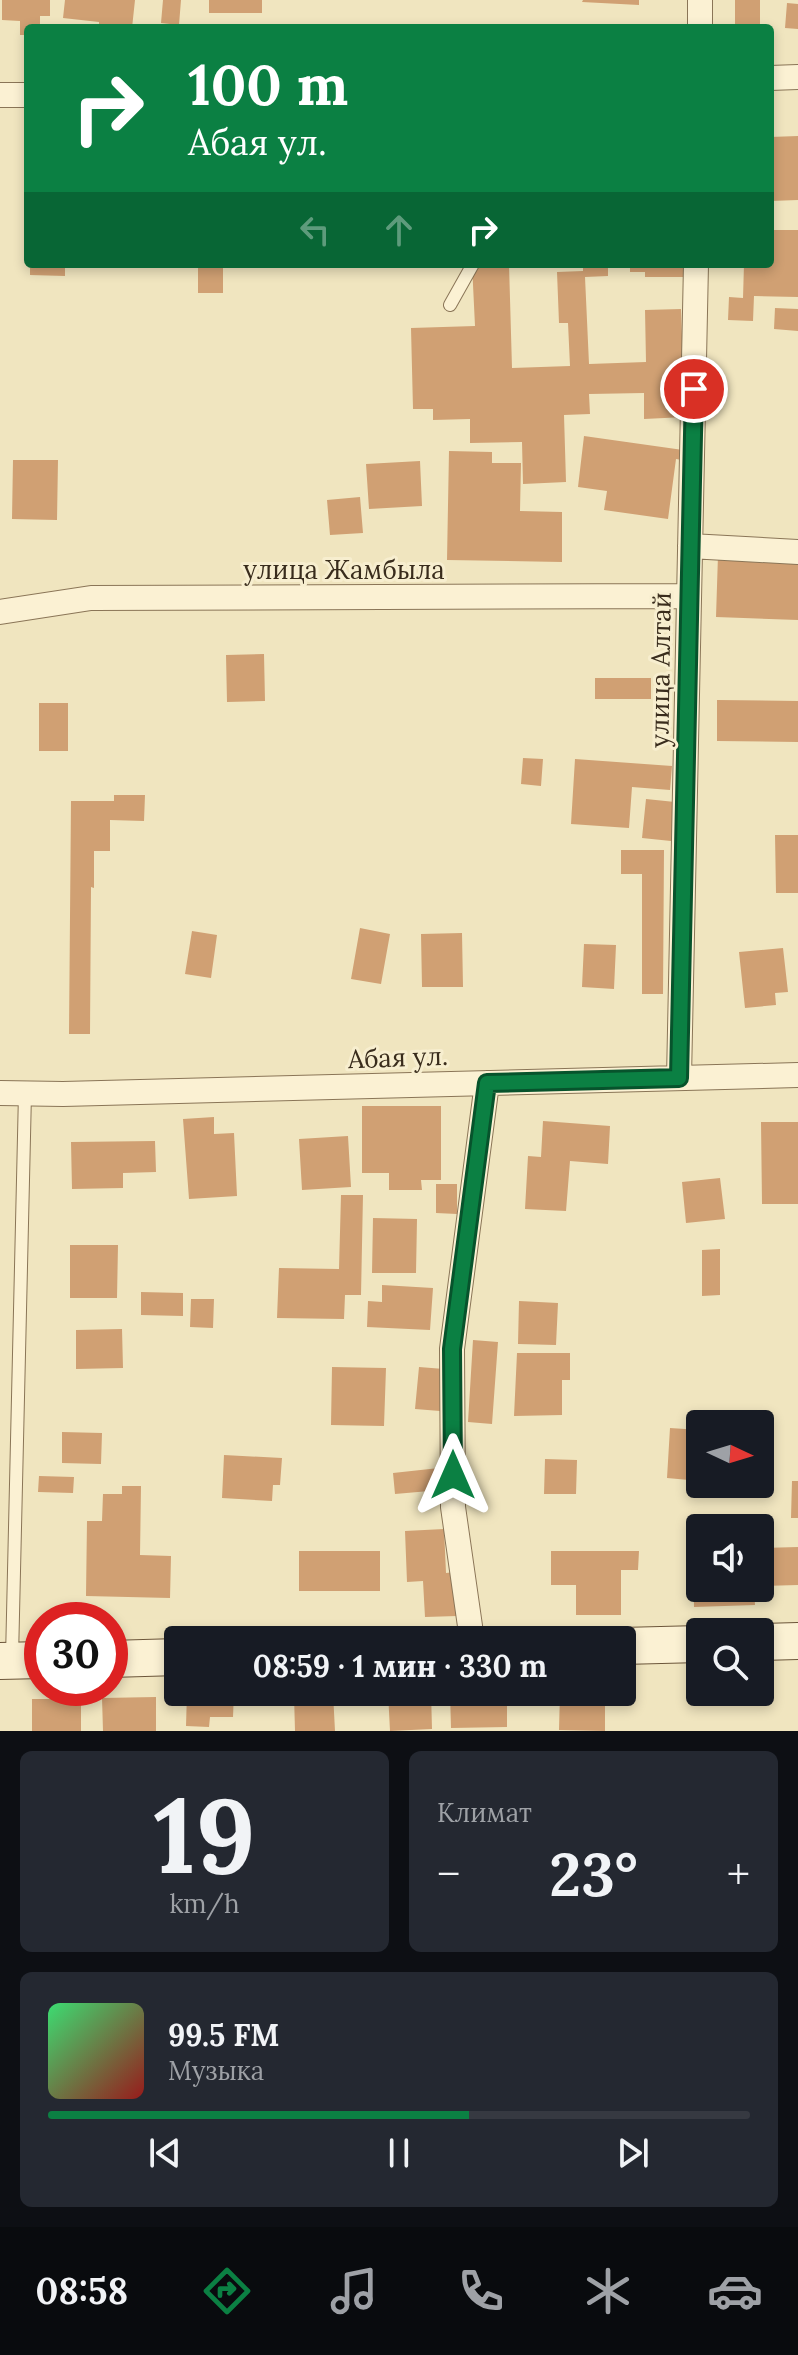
<!DOCTYPE html>
<html lang="ru">
<head>
<meta charset="utf-8">
<style>
  :root { --surface:#171b24; --page:#242831; --text:#f1f3f6; --muted:#9ea1a6; --line:#363941; --accent:#0b8043 }
  body { margin:0; font-family:Lora,serif; background:var(--page); color:var(--text); height:100vh; display:flex; flex-direction:column; font-size:30px; white-space:nowrap }
  * { box-sizing:border-box; margin:0 }
  p { font-size:26px; color:var(--muted) }
  .icon { flex:none; width:44px; height:44px; fill:none; stroke:currentColor; stroke-width:2; stroke-linecap:round; stroke-linejoin:round }
  .map { position:relative; height:1731px; overflow:hidden }
  .sheet { display:flex; flex-direction:column; gap:20px; padding:20px; background:#0d0f14; flex:1 }
  .sheet>* { flex:none }
  .banner { position:absolute; left:24px; top:24px; width:750px; height:244px; border-radius:8px; box-shadow:0 4px 12px #0003; background:#0b8043; color:#fff; overflow:hidden }
  .needle { width:52px; rotate:94deg }
  .controls { position:absolute; left:686px; top:1410px; display:grid; gap:16px }
  .controls a { display:grid; place-items:center; width:88px; height:88px; border-radius:8px; background:var(--surface); box-shadow:0 4px 12px #0003; font-size:40px }
  .speed { position:absolute; left:24px; top:1602px; display:flex; gap:16px; font-size:40px; font-weight:700; text-align:center }
  .speed>* { display:grid; place-content:center; width:104px; height:104px; border-radius:50%; background:var(--surface); box-shadow:0 4px 12px #0003; line-height:1 }
  .speed .limit { border:12px solid #d22; background:#fff; color:#111 }
  .pin { position:absolute; display:grid; place-items:center; width:68px; height:68px; color:#fff; margin:-34px; border:4px solid #fff; border-radius:50%; box-shadow:0 2px 8px #0007 }
  .me { position:absolute; width:88px; margin:-44px; rotate:0deg; stroke-linejoin:round; filter:drop-shadow(0 0 6px #0008) }
  .turn { display:flex; align-items:center; gap:28px; height:168px; padding:0 32px; font-size:36px }
  .turn .icon { width:104px; height:104px; stroke-width:2.5 }
  .turn b { display:block; font-size:56px; line-height:68px }
  .lanes { display:flex; align-items:center; height:76px; padding:0 32px; background:#0003; justify-content:center; gap:40px; direction:ltr }
  .lanes .off { opacity:.35 }
  .big { font-size:60px; font-weight:700; line-height:1.1 }
  .sheet .tile { flex:1; display:flex; flex-direction:column; justify-content:center; gap:12px; min-width:0; padding:0 28px; border-radius:12px; background:var(--page) }
  .sheet .dial { align-items:center; gap:0 }
  .dial b { font-size:104px; line-height:1 }
  .song { display:flex; align-items:center; gap:24px }
  .cover { width:96px; height:96px; border-radius:12px; background:linear-gradient(135deg,hsl(140 70% 55%),hsl(0 70% 35%)) }
  .played { height:8px; border-radius:4px; background:linear-gradient(90deg,var(--accent) 60%,var(--line) 60%) }
  .keys { display:flex; justify-content:space-around; direction:ltr }
  .heat { display:flex; justify-content:space-between; align-items:center; font-size:44px; direction:ltr }
  .sheet .tiles { flex:1; display:grid; gap:20px; grid-template-columns:1fr 1fr }
  .tile:last-child { grid-column:span 2 }
  .trip { position:absolute; left:164px; top:1626px; width:472px; height:80px; border-radius:8px; background:var(--surface); box-shadow:0 4px 12px #0003; font-weight:700; line-height:80px; text-align:center }
  .tab-bar { display:flex; height:128px; justify-content:space-around; align-items:center; background:#090b0e; color:var(--muted) }
  .tab-bar .icon { width:56px; height:56px }
  .tab-bar .current { color:var(--accent) }
  .tab-bar b { font-size:36px; color:var(--text) }
  .map>svg:first-child { display:block }
  .building { fill:#d0a073 }
  .lines { fill:none; stroke-linecap:round; stroke-linejoin:round }
  .lane-casing { stroke:#8a7557; stroke-width:14 }
  .street-casing { stroke:#8a7557; stroke-width:26 }
  .secondary-casing { stroke:#6c563a; stroke-width:38 }
  .lane { stroke:#fbf1d3; stroke-width:12 }
  .street { stroke:#fbf1d3; stroke-width:24 }
  .secondary { stroke:#fbf1d3; stroke-width:36 }
  .route-casing { stroke:#07532c; stroke-width:20 }
  .route { stroke:#0b8043; stroke-width:14 }
  .labels { text-anchor:middle; dominant-baseline:central; stroke-width:6; stroke-linejoin:round; paint-order:stroke }
  .street-label { font-size:26px; fill:#392c1c; stroke:#f7eecf }
</style>
</head>
<body>
<div class="map">
<svg width="798" height="1731" viewBox="0 0 798 1731">
  <rect width="100%" height="100%" fill="#f0e5bf"/>
  <!-- building -->
  <path class="building" d="M 2,0 L 50,0 L 50,16 L 40,16 L 40,28 L 28,28 L 28,35 L 20,35 L 20,21 L 2,20 Z
    M 65,0 L 135,0 L 132,28 L 99,28 L 99,22 L 63,18 Z
    M 163,0 L 181,0 L 179,25 L 161,23 Z
    M 209,0 L 262,0 L 262,13 L 209,13 Z
    M 583,0 L 639,0 L 639,5 L 582,2 Z
    M 735,0 L 760,0 L 760,24 L 735,24 Z
    M 787,3 L 798,4 L 798,29 L 785,28 Z
    M 798,136 L 798,200 L 770,201 L 770,137 Z
    M 770,230 L 798,230 L 798,297 L 754,296 L 753,321 L 728,320 L 729,297 L 743,298 L 744,264 L 770,264 Z
    M 30,264 L 65,264 L 65,276 L 30,275 Z
    M 198,264 L 223,264 L 223,293 L 198,293 Z
    M 472,264 L 509,264 L 512,368 L 570,366 L 568,323 L 559,323 L 557,272 L 583,271 L 583,264 L 608,264 L 608,276 L 585,277 L 589,364 L 646,362 L 645,310 L 681,309 L 685,417 L 644,419 L 644,393 L 589,394 L 590,414 L 564,415 L 566,482 L 523,484 L 522,442 L 470,443 L 470,419 L 433,420 L 433,409 L 413,409 L 411,328 L 475,326 Z
    M 630,264 L 683,264 L 683,277 L 645,277 L 645,272 L 630,272 Z
    M 775,308 L 798,309 L 798,331 L 774,329 Z
    M 584,436 L 683,450 L 682,460 L 676,459 L 668,519 L 604,510 L 607,491 L 578,487 Z
    M 449,451 L 492,452 L 492,463 L 521,463 L 520,511 L 562,512 L 562,562 L 447,560 Z
    M 13,460 L 58,460 L 57,520 L 12,519 Z
    M 420,461 L 422,506 L 369,509 L 366,464 Z
    M 360,497 L 363,533 L 330,535 L 327,500 Z
    M 718,555 L 751,556 L 750,562 L 798,564 L 798,620 L 716,617 Z
    M 264,654 L 265,701 L 227,702 L 226,655 Z
    M 595,678 L 651,678 L 651,699 L 595,699 Z
    M 717,700 L 798,701 L 798,742 L 717,741 Z
    M 39,703 L 68,703 L 68,751 L 39,751 Z
    M 523,758 L 543,759 L 541,786 L 521,784 Z
    M 575,759 L 672,766 L 670,790 L 632,787 L 629,828 L 571,824 Z
    M 114,795 L 145,795 L 144,821 L 110,820 L 110,851 L 94,851 L 94,888 L 91,887 L 90,1034 L 69,1034 L 71,801 L 114,801 Z
    M 646,799 L 675,802 L 671,841 L 642,838 Z
    M 775,835 L 798,835 L 798,893 L 776,893 Z
    M 621,850 L 664,850 L 663,994 L 642,994 L 642,874 L 621,874 Z
    M 360,928 L 390,934 L 381,984 L 351,979 Z
    M 192,931 L 217,935 L 211,978 L 185,974 Z
    M 462,933 L 463,987 L 422,987 L 421,934 Z
    M 584,944 L 616,945 L 614,989 L 582,987 Z
    M 783,948 L 788,992 L 775,993 L 776,1005 L 745,1008 L 739,952 Z
    M 362,1106 L 441,1106 L 441,1180 L 421,1180 L 422,1190 L 389,1190 L 389,1173 L 362,1173 Z
    M 214,1117 L 214,1134 L 234,1133 L 237,1196 L 189,1199 L 183,1119 Z
    M 543,1121 L 610,1126 L 608,1164 L 570,1161 L 566,1211 L 525,1209 L 528,1156 L 541,1157 Z
    M 761,1122 L 798,1122 L 798,1204 L 762,1204 Z
    M 348,1136 L 351,1187 L 302,1190 L 299,1139 Z
    M 155,1141 L 156,1172 L 123,1173 L 123,1188 L 72,1189 L 71,1142 Z
    M 720,1178 L 725,1219 L 686,1223 L 682,1182 Z
    M 436,1184 L 457,1184 L 457,1214 L 436,1213 Z
    M 341,1195 L 363,1195 L 361,1295 L 345,1295 L 344,1319 L 277,1318 L 279,1268 L 339,1269 Z
    M 373,1218 L 417,1219 L 416,1273 L 372,1273 Z
    M 70,1245 L 118,1245 L 117,1298 L 70,1298 Z
    M 720,1249 L 720,1295 L 702,1296 L 702,1250 Z
    M 382,1285 L 433,1288 L 430,1330 L 367,1327 L 368,1301 L 382,1302 Z
    M 141,1292 L 183,1293 L 183,1316 L 141,1315 Z
    M 191,1299 L 214,1299 L 213,1328 L 190,1327 Z
    M 519,1301 L 558,1303 L 556,1345 L 518,1344 Z
    M 122,1329 L 123,1368 L 76,1369 L 76,1330 Z
    M 473,1340 L 498,1342 L 492,1424 L 468,1422 Z
    M 517,1353 L 570,1353 L 570,1380 L 562,1380 L 562,1415 L 514,1416 Z
    M 332,1367 L 386,1368 L 384,1426 L 331,1425 Z
    M 419,1367 L 444,1369 L 440,1411 L 415,1409 Z
    M 670,1428 L 700,1430 L 700,1481 L 667,1478 Z
    M 62,1432 L 102,1433 L 101,1464 L 62,1463 Z
    M 224,1455 L 282,1458 L 280,1485 L 273,1485 L 272,1501 L 222,1498 Z
    M 545,1459 L 577,1460 L 576,1494 L 544,1494 Z
    M 439,1468 L 441,1490 L 395,1494 L 393,1473 Z
    M 39,1476 L 74,1477 L 73,1493 L 38,1492 Z
    M 792,1481 L 798,1481 L 798,1518 L 791,1518 Z
    M 122,1486 L 141,1486 L 140,1555 L 171,1556 L 170,1598 L 86,1596 L 87,1521 L 102,1521 L 103,1494 L 122,1494 Z
    M 444,1529 L 446,1573 L 455,1572 L 457,1616 L 425,1617 L 423,1581 L 407,1582 L 405,1531 Z
    M 798,1547 L 798,1585 L 760,1586 L 760,1548 Z
    M 299,1551 L 380,1551 L 380,1591 L 299,1591 Z
    M 551,1551 L 639,1551 L 638,1570 L 621,1570 L 621,1615 L 576,1615 L 576,1585 L 551,1585 Z
    M 693,1564 L 700,1564 L 700,1588 L 754,1588 L 755,1605 L 694,1607 Z
    M 187,1692 L 234,1692 L 233,1717 L 210,1717 L 209,1727 L 186,1726 Z
    M 388,1692 L 431,1692 L 432,1729 L 390,1731 Z
    M 450,1692 L 507,1692 L 507,1727 L 451,1728 Z
    M 560,1692 L 605,1692 L 605,1731 L 559,1730 Z
    M 333,1693 L 335,1731 L 295,1731 L 294,1695 Z
    M 156,1697 L 156,1731 L 103,1731 L 102,1698 Z
    M 32,1699 L 81,1699 L 81,1731 L 32,1731 Z"/>
  <g class="lines">
    <defs>
      <path id="lane" d="M 450,305 L 473,264
        M 12,1658 L 25,1093"/>
      <path id="street" d="M 700,28 L 700,0
        M 770,78 L 798,77
        M 0,95 L 28,95
        M 690,546 L 798,552
        M 0,612 L 91,598 L 689,596
        M 679,1078 L 696,264
        M 0,1093 L 63,1094 L 798,1075
        M 472,1640 L 453,1507 L 452,1349 L 487,1083"/>
      <path id="secondary" d="M 760,1642 L 798,1641
        M 622,1646 L 700,1644
        M 110,1659 L 178,1657
        M 0,1661 L 42,1660"/>
    </defs>
    <!-- lane casing -->
    <use href="#lane" class="lane-casing"/>
    <!-- street casing -->
    <use href="#street" class="street-casing"/>
    <!-- secondary casing -->
    <use href="#secondary" class="secondary-casing"/>
    <!-- lane -->
    <use href="#lane" class="lane"/>
    <!-- street -->
    <use href="#street" class="street"/>
    <!-- secondary -->
    <use href="#secondary" class="secondary"/>
  </g>
  <g class="lines">
    <defs>
      <path id="route" d="M 453,1475 L 452,1349 L 487,1083 L 679,1078 L 694,389"/>
    </defs>
    <!-- route casing -->
    <use href="#route" class="route-casing"/>
    <!-- route -->
    <use href="#route" class="route"/>
  </g>
  <g class="labels">
    <!-- street labels -->
    <g class="street-label">
      <text x="344" y="569">улица Жамбыла</text>
      <text transform="translate(660 670) rotate(-89)">улица Алтай</text>
      <text transform="translate(398 1057) rotate(-2)">Абая ул.</text>
    </g>
  </g>
</svg>
<div class="controls">
<a><svg class="needle" viewBox="-14 -14 28 28"><path d="M0-13l5 13h-10z" fill="#e53935"/><path d="M0 13l5-13h-10z" fill="#9ea1a6"/></svg></a>
<a><svg class="icon" aria-label="sound" viewBox="0 0 24 24"><path d="M4 9h4l5-4v14l-5-4H4zM17 9q2 3 0 6"/></svg></a>
<a><svg class="icon" aria-label="search" viewBox="0 0 24 24"><circle cx="10" cy="10" r="6"/><path d="M15 15l6 6"/></svg></a>
</div>
<div class="speed"><div class="limit">30</div></div>
<div class="pin" style="left:694px;top:389px;background:#d93025"><svg class="icon" aria-label="arrive" viewBox="0 0 24 24"><path d="M6 21V4h12l-3 4 3 4H6"/></svg></div>
<svg class="me" style="left:453px;top:1475px" viewBox="-20 -20 40 40"><path d="M0-17L14 15 0 8-14 15z" fill="#0b8043" stroke="#fff" stroke-width="4"/></svg>
<div class="trip">08:59 · 1 мин · 330 m</div>
<div class="banner">
<div class="turn"><svg class="icon" aria-label="right" viewBox="0 0 24 24"><path d="M7 20v-9h11M14 6l5 5-5 5"/></svg><div><b>100 m</b>Абая ул.</div></div>
<div class="lanes"><svg class="icon off" aria-label="left" viewBox="0 0 24 24"><path d="M17 20v-9H6M10 6l-5 5 5 5"/></svg><svg class="icon off" aria-label="ahead" viewBox="0 0 24 24"><path d="M12 20V5M6 11l6-6 6 6"/></svg><svg class="icon" aria-label="right" viewBox="0 0 24 24"><path d="M7 20v-9h11M14 6l5 5-5 5"/></svg></div>
</div>
</div>
<section class="sheet">
<div class="tiles">
<div class="tile dial"><b>19</b><p>km/h</p></div>
<div class="tile"><p>Климат</p>
<div class="heat"><a>−</a><b class="big">23°</b><a>+</a></div>
</div>
<div class="tile">
<div class="song"><i class="cover"></i><div><b>99.5 FM</b><p>Музыка</p></div></div>
<div class="played"></div>
<div class="keys"><svg class="icon" aria-label="previous" viewBox="0 0 24 24"><path d="M18 5L8 12l10 7zM5 5v14"/></svg><svg class="icon" aria-label="pause" viewBox="0 0 24 24"><path d="M8 5v14M16 5v14"/></svg><svg class="icon" aria-label="next" viewBox="0 0 24 24"><path d="M6 5l10 7-10 7zM19 5v14"/></svg></div>
</div>
</div>
</section>
<nav class="tab-bar">
<b>08:58</b>
<svg class="icon current" aria-label="directions" viewBox="0 0 24 24"><path d="M12 3l9 9-9 9-9-9zM9 14v-3h6M13 9l2 2-2 2"/></svg>
<svg class="icon" aria-label="music" viewBox="0 0 24 24"><path d="M9 18V5l10-2v13"/><circle cx="6" cy="18" r="3"/><circle cx="16" cy="16" r="3"/></svg>
<svg class="icon" aria-label="phone" viewBox="0 0 24 24"><path d="M5 4h4l2 5-3 2q2 4 5 5l2-3 5 2v4C11 20 4 13 5 4z"/></svg>
<svg class="icon" aria-label="climate" viewBox="0 0 24 24"><path d="M12 3v18M4 7l16 10M4 17L20 7"/></svg>
<svg class="icon" aria-label="car" viewBox="0 0 24 24"><path d="M5 17H2v-5l4-1 3-4h7l3 4 3 1v5h-3M9 17h6M6 11h13"/><circle cx="7" cy="17" r="2"/><circle cx="17" cy="17" r="2"/></svg>
</nav>
</body>
</html>
